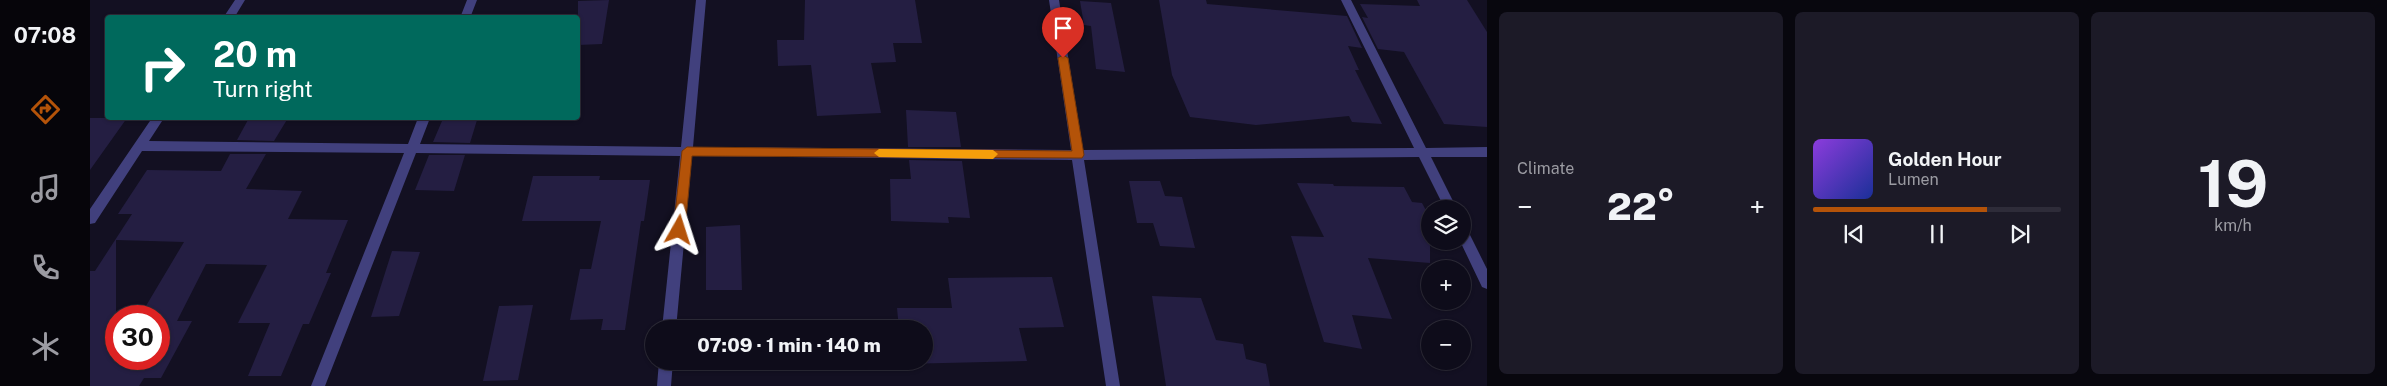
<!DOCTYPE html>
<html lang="en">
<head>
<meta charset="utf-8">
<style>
  :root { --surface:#0e0c1a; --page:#1c1a27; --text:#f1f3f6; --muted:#9b9ba2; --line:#2e2c39; --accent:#b45309 }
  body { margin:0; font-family:"Public Sans",sans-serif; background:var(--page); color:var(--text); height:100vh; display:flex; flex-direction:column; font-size:19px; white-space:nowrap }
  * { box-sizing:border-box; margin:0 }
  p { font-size:16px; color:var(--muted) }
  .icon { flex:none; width:28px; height:28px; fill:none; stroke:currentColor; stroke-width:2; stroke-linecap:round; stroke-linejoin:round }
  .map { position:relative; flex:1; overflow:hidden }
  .sheet { display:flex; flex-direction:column; gap:12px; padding:12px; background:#08070e; width:900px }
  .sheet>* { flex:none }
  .hud { position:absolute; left:15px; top:15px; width:475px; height:105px; border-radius:5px; box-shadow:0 1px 4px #0004,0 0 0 1px var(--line); background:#00695c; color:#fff; overflow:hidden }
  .tools { position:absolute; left:1331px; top:200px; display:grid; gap:10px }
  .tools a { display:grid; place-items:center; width:50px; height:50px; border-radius:50%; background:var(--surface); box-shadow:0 1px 4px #0004,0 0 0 1px var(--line); font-size:25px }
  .speed { position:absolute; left:15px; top:305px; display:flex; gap:10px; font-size:25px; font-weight:700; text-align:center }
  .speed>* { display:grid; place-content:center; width:65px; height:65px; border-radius:50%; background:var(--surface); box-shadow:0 1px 4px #0004,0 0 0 1px var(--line); line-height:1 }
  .speed .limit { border:8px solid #d22; background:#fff; color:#111 }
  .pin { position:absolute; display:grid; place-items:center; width:42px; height:42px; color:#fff; margin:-51px -21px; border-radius:50% 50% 50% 0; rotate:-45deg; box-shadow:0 0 5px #0007 }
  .pin .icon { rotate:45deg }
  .me { position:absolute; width:55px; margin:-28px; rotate:6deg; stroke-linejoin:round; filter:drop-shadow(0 0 4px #0008) }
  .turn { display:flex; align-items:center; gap:18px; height:105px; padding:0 25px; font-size:22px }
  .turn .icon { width:65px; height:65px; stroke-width:2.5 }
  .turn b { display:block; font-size:35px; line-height:42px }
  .big { font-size:38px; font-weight:800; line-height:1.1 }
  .sheet .widget { flex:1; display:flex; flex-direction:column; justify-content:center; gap:8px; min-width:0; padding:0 18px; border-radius:8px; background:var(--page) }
  .sheet .dial { align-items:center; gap:0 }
  .dial b { font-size:65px; line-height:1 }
  .song { display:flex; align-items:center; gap:15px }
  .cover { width:60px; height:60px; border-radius:8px; background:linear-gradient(135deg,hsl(270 70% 55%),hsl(230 70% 35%)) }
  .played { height:5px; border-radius:2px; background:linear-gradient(90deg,var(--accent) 70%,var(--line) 70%) }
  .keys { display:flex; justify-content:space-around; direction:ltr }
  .heat { display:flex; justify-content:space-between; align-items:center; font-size:28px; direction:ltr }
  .sheet .tiles { flex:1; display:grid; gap:12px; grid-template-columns:repeat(3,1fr) }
  .trip { position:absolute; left:555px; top:320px; width:288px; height:50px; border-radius:25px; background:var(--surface); box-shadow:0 1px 4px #0004,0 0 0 1px var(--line); font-weight:800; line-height:50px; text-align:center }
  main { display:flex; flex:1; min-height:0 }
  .tab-bar { display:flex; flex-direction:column; width:90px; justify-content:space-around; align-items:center; background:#06050a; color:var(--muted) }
  .tab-bar .icon { width:35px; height:35px }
  .tab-bar .current { color:var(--accent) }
  .tab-bar b { font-size:22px; color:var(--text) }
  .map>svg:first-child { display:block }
  .building { fill:#241e42; fill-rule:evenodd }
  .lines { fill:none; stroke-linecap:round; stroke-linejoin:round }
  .street { fill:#41407d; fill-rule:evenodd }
  .route { fill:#b45309; stroke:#753606 }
  .slow { fill:#f59e0b }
</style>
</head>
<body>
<main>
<nav class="tab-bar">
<b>07:08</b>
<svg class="icon current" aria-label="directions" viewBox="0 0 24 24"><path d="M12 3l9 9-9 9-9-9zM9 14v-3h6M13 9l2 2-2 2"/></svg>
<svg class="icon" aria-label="music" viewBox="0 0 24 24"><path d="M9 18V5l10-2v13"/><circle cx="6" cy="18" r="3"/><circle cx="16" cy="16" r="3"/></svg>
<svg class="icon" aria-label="phone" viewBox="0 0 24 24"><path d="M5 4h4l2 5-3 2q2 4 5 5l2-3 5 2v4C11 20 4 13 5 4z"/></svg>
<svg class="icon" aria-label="climate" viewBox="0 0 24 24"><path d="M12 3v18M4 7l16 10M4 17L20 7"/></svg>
</nav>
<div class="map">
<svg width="1397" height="386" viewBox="0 0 1397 386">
  <rect width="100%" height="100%" fill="#131022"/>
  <!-- building -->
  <path class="building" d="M 519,0 L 512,44 L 488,45 L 488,1 Z
    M 715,0 L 825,0 L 832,43 L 803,43 L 806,62 L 781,63 L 791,113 L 727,116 L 721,65 L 688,66 L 687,40 L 714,40 Z
    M 1069,0 L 1116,0 L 1117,4 L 1257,16 L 1272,48 L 1258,46 L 1269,70 L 1265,70 L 1292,124 L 1262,122 L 1259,116 L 1166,125 L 1100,117 L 1082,75 Z
    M 1327,0 L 1377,0 L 1397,32 L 1397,127 L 1354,124 L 1314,52 L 1288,49 L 1272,17 L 1278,18 L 1270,4 L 1330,6 Z
    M 990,1 L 1021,3 L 1035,72 L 1006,69 L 1001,26 L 994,25 Z
    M 816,110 L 866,112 L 871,147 L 818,147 Z
    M 0,118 L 37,118 L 0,170 Z
    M 159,118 L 198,118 L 184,141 L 147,140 Z
    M 387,120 L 380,143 L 343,142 L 352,121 Z
    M 140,154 L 176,154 L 156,189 L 212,191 L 198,219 L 258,220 L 236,273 L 241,273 L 219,324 L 213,324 L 191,376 L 158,376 L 180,323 L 148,323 L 177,265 L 116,264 L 87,321 L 102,321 L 71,378 L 54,378 L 49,386 L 0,386 L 0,271 L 5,271 L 42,214 L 28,214 L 57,170 L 131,171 ZM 26,240 L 94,242 L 50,316 L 69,316 L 69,359 L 26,359 Z
    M 339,155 L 375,155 L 364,191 L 325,190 Z
    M 819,160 L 872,161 L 880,218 L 858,217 L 859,223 L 801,221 L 800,179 L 821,179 Z
    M 443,176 L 510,176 L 509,180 L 560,180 L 554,221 L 551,221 L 535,330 L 511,330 L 513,319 L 480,320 L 490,269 L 501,269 L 511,221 L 432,221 Z
    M 1039,181 L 1070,181 L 1075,196 L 1092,197 L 1105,248 L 1070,246 L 1063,223 L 1047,223 Z
    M 1207,183 L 1243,184 L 1244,186 L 1314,187 L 1322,202 L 1332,203 L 1340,218 L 1340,263 L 1278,258 L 1302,319 L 1262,315 L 1272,349 L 1234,342 L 1201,236 L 1234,237 Z
    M 650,225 L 652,290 L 616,290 L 616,227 Z
    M 302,251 L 330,252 L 309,316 L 281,317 Z
    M 962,277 L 974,327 L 929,328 L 937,361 L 812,364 L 811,361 L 834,361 L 834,329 L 809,329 L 807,308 L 862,308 L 858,278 Z
    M 1062,296 L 1111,298 L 1126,340 L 1153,344 L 1156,359 L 1176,364 L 1180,386 L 1076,386 Z
    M 443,305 L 428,380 L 393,381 L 409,306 Z"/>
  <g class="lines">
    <!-- street -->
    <path class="street" d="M 145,0 L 155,0 L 144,18 L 133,18 Z
      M 377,0 L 387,0 L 380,18 L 370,18 Z
      M 606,0 L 616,0 L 603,147 L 981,150 L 959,0 L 969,0 L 993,150 L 1324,148 L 1251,0 L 1261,0 L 1336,148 L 1397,147 L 1397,157 L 1341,157 L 1367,209 L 1355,209 L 1329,157 L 994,160 L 1030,386 L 1016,386 L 982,160 L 602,156 L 586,329 L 572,329 L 590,156 L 326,153 L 235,386 L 221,386 L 314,153 L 52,151 L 5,223 L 0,224 L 0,209 L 62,118 L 74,118 L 59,141 L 318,144 L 328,118 L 340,118 L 330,144 L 591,147 Z
      M 1372,228 L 1377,229 L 1397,269 L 1397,289 L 1392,287 L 1370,241 L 1372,241 Z
      M 569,361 L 583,361 L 581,386 L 567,386 Z"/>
  </g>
  <!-- route -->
  <path class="route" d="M 973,55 L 978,58 L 994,155 L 992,158 L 602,156 L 595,230 L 589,235 L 583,230 L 592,151 L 597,147 L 982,151 L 968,58 Z"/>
  <!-- slow -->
  <path class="slow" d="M 789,149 L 903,150 L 908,154 L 903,159 L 789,157 L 784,153 Z"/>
</svg>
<div class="tools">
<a><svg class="icon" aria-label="layers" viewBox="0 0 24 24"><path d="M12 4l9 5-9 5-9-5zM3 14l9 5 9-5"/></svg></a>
<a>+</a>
<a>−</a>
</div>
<div class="speed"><div class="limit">30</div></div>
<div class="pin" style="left:973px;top:58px;background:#d93025"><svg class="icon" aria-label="arrive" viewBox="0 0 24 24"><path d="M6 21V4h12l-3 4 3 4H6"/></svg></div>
<svg class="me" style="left:589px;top:230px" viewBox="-20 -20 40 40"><path d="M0-17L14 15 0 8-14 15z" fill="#b45309" stroke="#fff" stroke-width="4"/></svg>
<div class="trip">07:09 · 1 min · 140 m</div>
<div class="hud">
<div class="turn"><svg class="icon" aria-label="right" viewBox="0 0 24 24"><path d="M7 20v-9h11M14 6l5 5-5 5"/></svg><div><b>20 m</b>Turn right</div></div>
</div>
</div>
<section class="sheet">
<div class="tiles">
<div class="widget"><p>Climate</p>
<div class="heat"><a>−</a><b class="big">22°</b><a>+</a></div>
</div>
<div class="widget">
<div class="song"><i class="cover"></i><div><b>Golden Hour</b><p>Lumen</p></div></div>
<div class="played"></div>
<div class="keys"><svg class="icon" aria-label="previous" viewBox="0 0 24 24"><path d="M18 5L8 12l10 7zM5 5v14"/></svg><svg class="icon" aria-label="pause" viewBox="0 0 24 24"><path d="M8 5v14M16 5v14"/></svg><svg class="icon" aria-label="next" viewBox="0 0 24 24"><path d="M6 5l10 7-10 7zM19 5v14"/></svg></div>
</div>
<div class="widget dial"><b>19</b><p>km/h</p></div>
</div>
</section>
</main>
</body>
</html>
